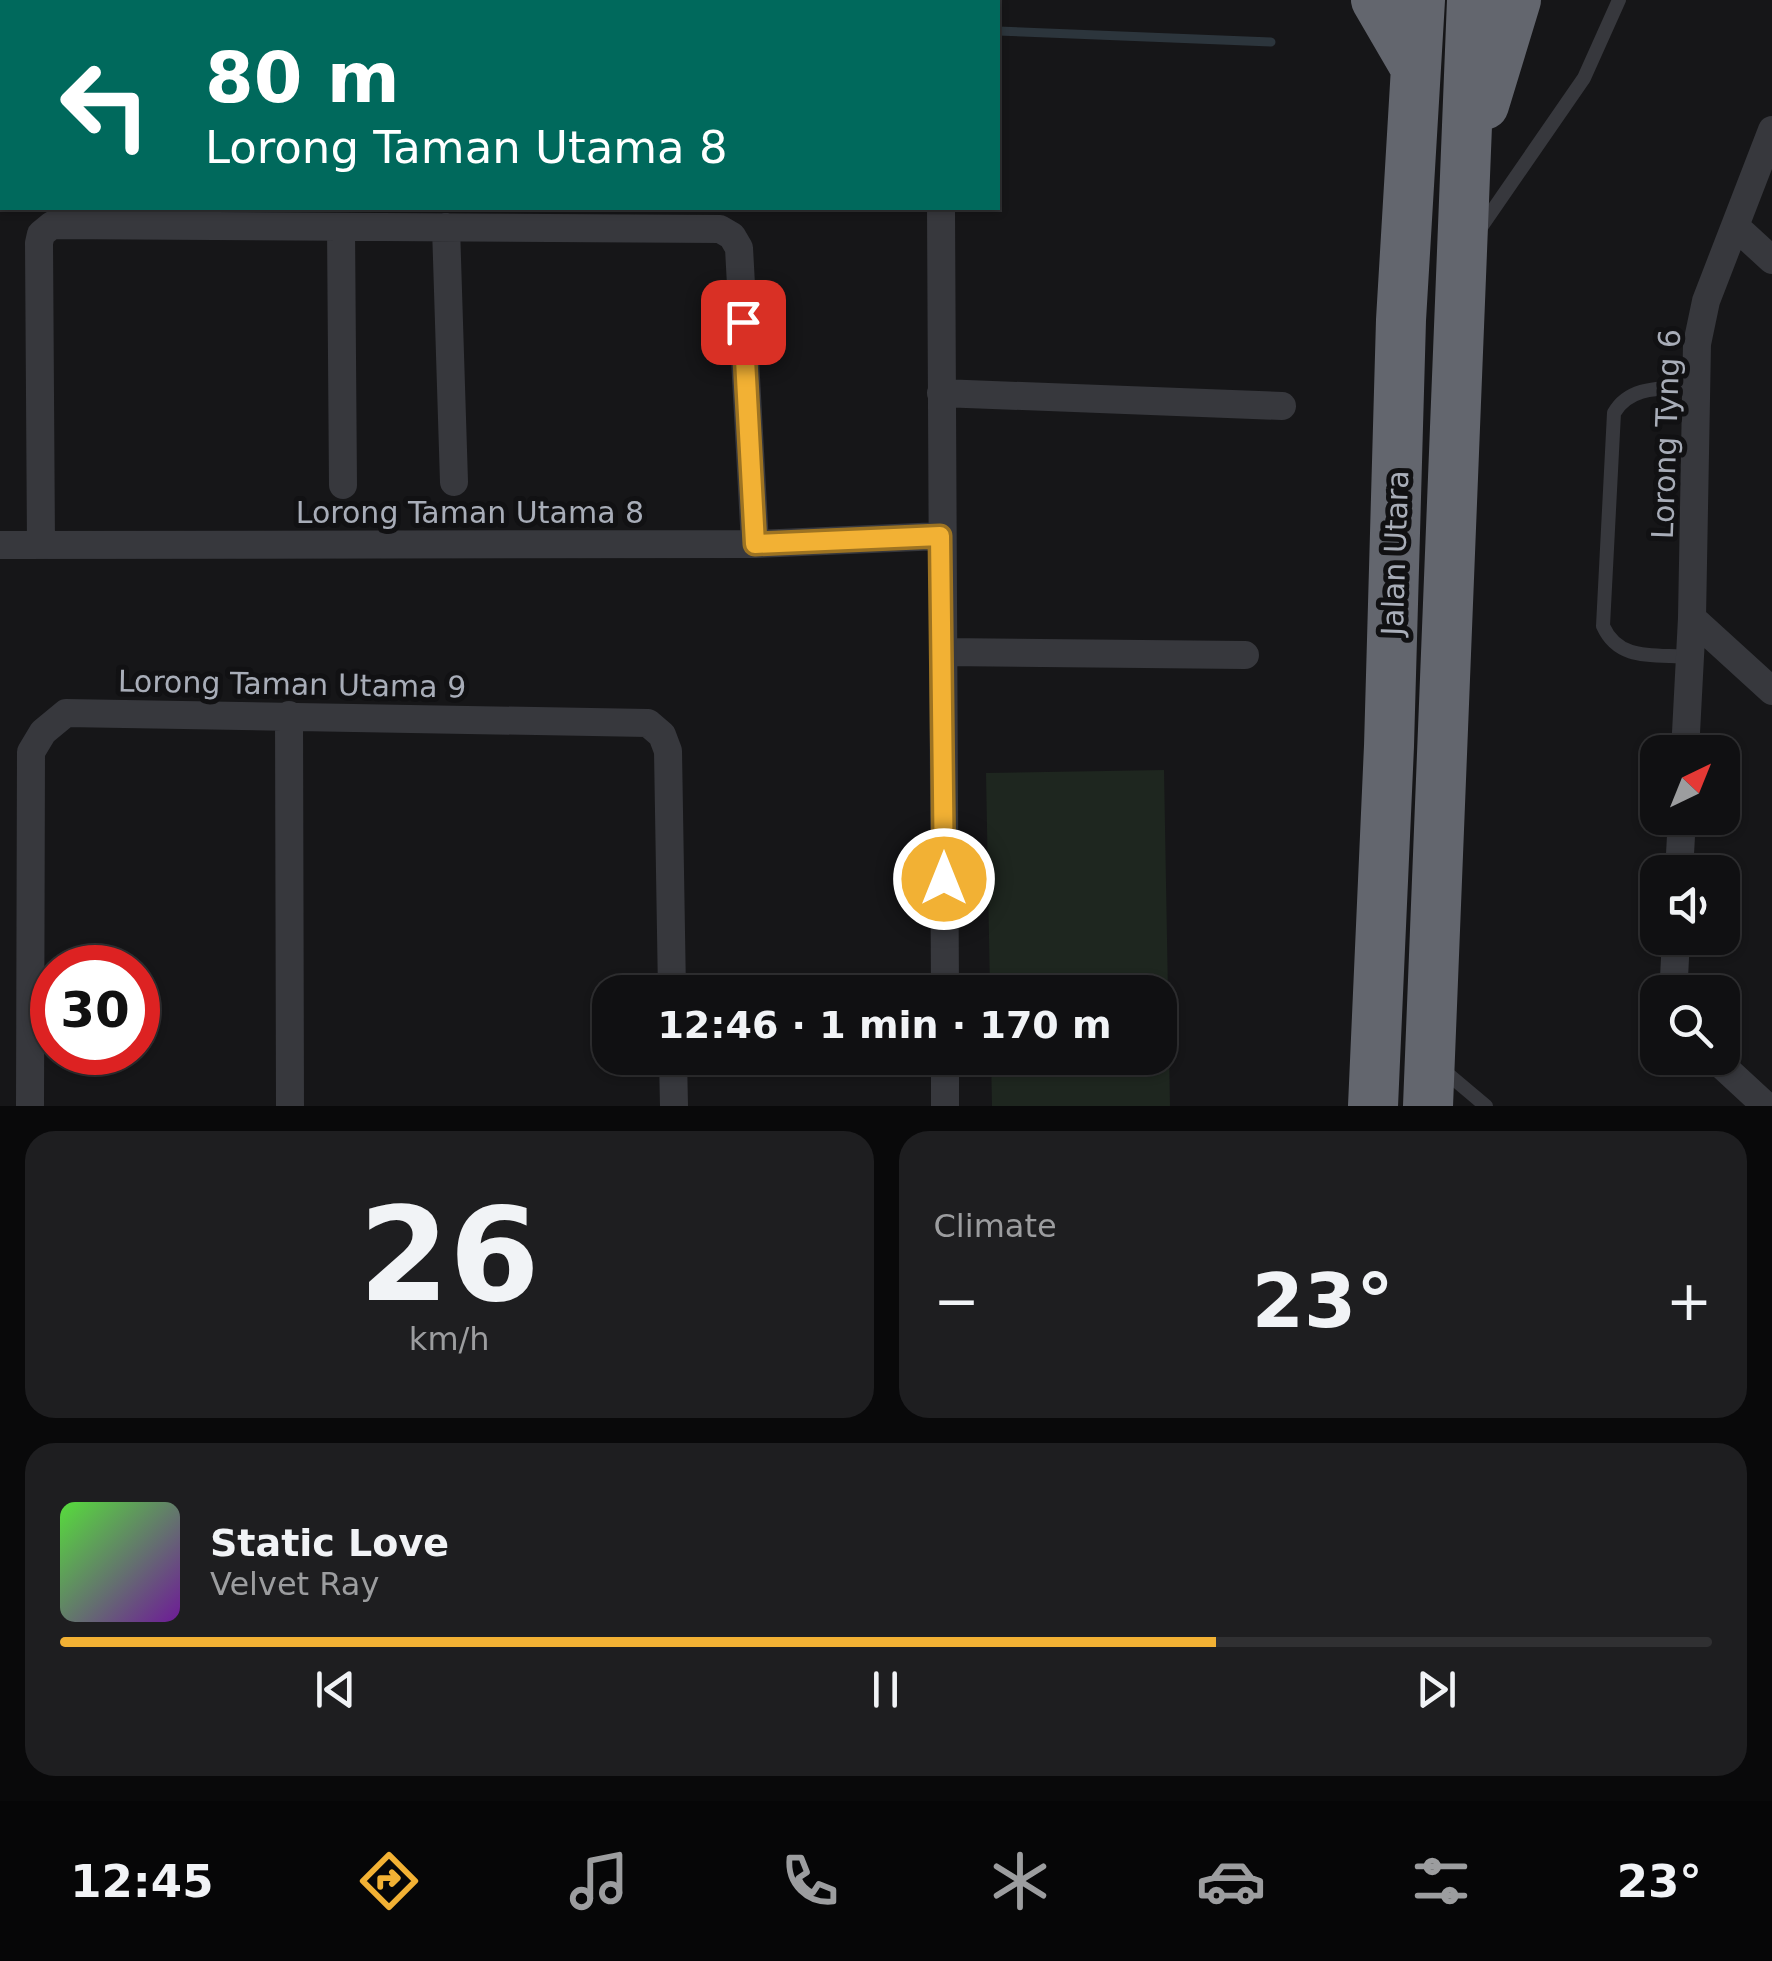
<!DOCTYPE html>
<html lang="en">
<head>
<meta charset="utf-8">
<style>
  :root { --surface:#101012; --page:#1e1e20; --text:#f1f3f6; --muted:#9c9d9f; --line:#303032; --accent:#f2b134 }
  body { margin:0; font-family:"DejaVu Sans",sans-serif; background:var(--page); color:var(--text); height:100vh; display:flex; flex-direction:column; font-size:38px; white-space:nowrap }
  * { box-sizing:border-box; margin:0 }
  p { font-size:32px; color:var(--muted) }
  .icon { flex:none; width:55px; height:55px; fill:none; stroke:currentColor; stroke-width:2; stroke-linecap:round; stroke-linejoin:round }
  .map { position:relative; height:1106px; overflow:hidden }
  .panel { display:flex; flex-direction:column; gap:25px; padding:25px; background:#09090a; flex:1 }
  .panel>* { flex:none }
  .hud { position:absolute; left:0px; top:0px; width:1000px; height:210px; box-shadow:0 2px 8px #0004,0 0 0 2px var(--line); background:#00695c; color:#fff; overflow:hidden }
  .needle { width:65px; rotate:43deg }
  .fabs { position:absolute; left:1640px; top:735px; display:grid; gap:20px }
  .fabs a { display:grid; place-items:center; width:100px; height:100px; border-radius:20px; background:var(--surface); box-shadow:0 2px 8px #0004,0 0 0 2px var(--line); font-size:50px }
  .speed { position:absolute; left:30px; top:945px; display:flex; gap:20px; font-size:50px; font-weight:700; text-align:center }
  .speed>* { display:grid; place-content:center; width:130px; height:130px; border-radius:50%; background:var(--surface); box-shadow:0 2px 8px #0004,0 0 0 2px var(--line); line-height:1 }
  .speed .limit { border:15px solid #d22; background:#fff; color:#111 }
  .pin { position:absolute; display:grid; place-items:center; width:85px; height:85px; color:#fff; margin:-42px; border-radius:20px; box-shadow:0 5px 15px #0006 }
  .me { position:absolute; width:110px; margin:-55px; rotate:0deg; stroke-linejoin:round; filter:drop-shadow(0 0 8px #0008) }
  .turn { display:flex; align-items:center; gap:35px; height:210px; padding:0 40px; font-size:45px }
  .turn .icon { width:130px; height:130px; stroke-width:2.5 }
  .turn b { display:block; font-size:70px; line-height:85px }
  .big { font-size:75px; font-weight:600; line-height:1.1 }
  .panel .card { flex:1; display:flex; flex-direction:column; justify-content:center; gap:15px; min-width:0; padding:0 35px; border-radius:30px; background:var(--page) }
  .panel .dial { align-items:center; gap:0 }
  .dial b { font-size:130px; line-height:1 }
  .song { display:flex; align-items:center; gap:30px }
  .cover { width:120px; height:120px; border-radius:15px; background:linear-gradient(135deg,hsl(110 70% 55%),hsl(280 70% 35%)) }
  .played { height:10px; border-radius:5px; background:linear-gradient(90deg,var(--accent) 70%,var(--line) 70%) }
  .keys { display:flex; justify-content:space-around; direction:ltr }
  .heat { display:flex; justify-content:space-between; align-items:center; font-size:55px; direction:ltr }
  .panel .tiles { flex:1; display:grid; gap:25px; grid-template-columns:1fr 1fr }
  .card:last-child { grid-column:span 2 }
  .trip { position:absolute; left:592px; top:975px; width:585px; height:100px; border-radius:30px; background:var(--surface); box-shadow:0 2px 8px #0004,0 0 0 2px var(--line); font-weight:600; line-height:100px; text-align:center }
  .menu { display:flex; height:160px; justify-content:space-around; align-items:center; background:#060607; color:var(--muted) }
  .menu .icon { width:70px; height:70px }
  .menu .active { color:var(--accent) }
  .menu b { font-size:45px; color:var(--text) }
  .map>svg:first-child { display:block }
  .green { fill:#1e261f }
  .lines { fill:none; stroke-linecap:round; stroke-linejoin:round }
  .stream { stroke:#2c353c; stroke-width:9 }
  .lane { stroke:#37383d; stroke-width:14 }
  .street { stroke:#37383d; stroke-width:28 }
  .highway { stroke:#63666e; stroke-width:50 }
  .route-casing { stroke:#9d7322; stroke-width:25 }
  .route { stroke:#f2b134; stroke-width:18 }
  .labels { text-anchor:middle; dominant-baseline:central; stroke-width:10; stroke-linejoin:round; paint-order:stroke }
  .street-label { font-size:30px; fill:#a8adb8; stroke:#111113 }
</style>
</head>
<body>
<div class="map">
<svg width="1772" height="1106" viewBox="0 0 1772 1106">
  <rect width="100%" height="100%" fill="#161618"/>
  <!-- green -->
  <path class="green" d="M 1164,770 L 1170,1106 L 992,1106 L 991,1058 L 1160,1058 L 1160,992 L 990,992 L 986,773 Z"/>
  <g class="lines">
    <!-- stream -->
    <path class="stream" d="M 230,0 L 292,2
      M 998,31 L 1271,42"/>
    <!-- lane -->
    <path class="lane" d="M 1477,233 L 1584,78 L 1619,0
      M 1690,657 C 1655,654 1619,662 1603,626 L 1614,413 C 1630,384 1666,389 1697,386
      M 1442,1069 L 1486,1106"/>
    <!-- street -->
    <path class="street" d="M 951,2 L 953,0
      M 941,208 L 945,992
      M 1735,226 L 1772,260
      M 341,227 L 343,485
      M 446,227 L 454,482
      M 941,393 L 1282,406
      M 0,545 L 755,544 L 941,536
      M 41,545 L 39,243 L 41,234 L 52,225 L 720,229 L 732,236 L 739,248 L 755,544
      M 1692,618 L 1772,691
      M 944,652 L 1245,655
      M 289,715 L 290,1106
      M 1685,752 L 1692,618 L 1697,344 L 1706,301 L 1772,130
      M 1679,872 L 1682,818
      M 1676,938 L 1674,978 L 1677,992
      M 673,1058 L 674,1106
      M 945,1058 L 945,1106
      M 1714,1058 L 1766,1106
      M 30,1106 L 31,752 L 43,732 L 66,713 L 648,723 L 662,735 L 668,751 L 672,992"/>
    <!-- highway -->
    <path class="highway" d="M 1376,0 L 1415,67
      M 1484,105 L 1516,0
      M 1373,1106 L 1389,746 L 1401,320 L 1420,0
      M 1428,1106 L 1472,0"/>
  </g>
  <g class="lines">
    <defs>
      <path id="route" d="M 743,322 L 755,544 L 940,536 L 944,879"/>
    </defs>
    <!-- route casing -->
    <use href="#route" class="route-casing"/>
    <!-- route -->
    <use href="#route" class="route"/>
  </g>
  <g class="labels">
    <!-- street labels -->
    <g class="street-label">
      <text transform="translate(1666 434) rotate(-88)">Lorong Tyng 6</text>
      <text x="470" y="512">Lorong Taman Utama 8</text>
      <text transform="translate(1395 553) rotate(-88)">Jalan Utara</text>
      <text transform="translate(292 684) rotate(1)">Lorong Taman Utama 9</text>
    </g>
  </g>
</svg>
<div class="fabs">
<a><svg class="needle" viewBox="-14 -14 28 28"><path d="M0-13l5 13h-10z" fill="#e53935"/><path d="M0 13l5-13h-10z" fill="#9c9d9f"/></svg></a>
<a><svg class="icon" aria-label="sound" viewBox="0 0 24 24"><path d="M4 9h4l5-4v14l-5-4H4zM17 9q2 3 0 6"/></svg></a>
<a><svg class="icon" aria-label="search" viewBox="0 0 24 24"><circle cx="10" cy="10" r="6"/><path d="M15 15l6 6"/></svg></a>
</div>
<div class="speed"><div class="limit">30</div></div>
<div class="pin" style="left:743px;top:322px;background:#d93025"><svg class="icon" aria-label="arrive" viewBox="0 0 24 24"><path d="M6 21V4h12l-3 4 3 4H6"/></svg></div>
<svg class="me" style="left:944px;top:879px" viewBox="-20 -20 40 40"><circle r="17" fill="#f2b134" stroke="#fff" stroke-width="3"/><path d="M0-11L8 9 0 5-8 9z" fill="#fff"/></svg>
<div class="trip">12:46 · 1 min · 170 m</div>
<div class="hud">
<div class="turn"><svg class="icon" aria-label="left" viewBox="0 0 24 24"><path d="M17 20v-9H6M10 6l-5 5 5 5"/></svg><div><b>80 m</b>Lorong Taman Utama 8</div></div>
</div>
</div>
<section class="panel">
<div class="tiles">
<div class="card dial"><b>26</b><p>km/h</p></div>
<div class="card"><p>Climate</p>
<div class="heat"><a>−</a><b class="big">23°</b><a>+</a></div>
</div>
<div class="card">
<div class="song"><i class="cover"></i><div><b>Static Love</b><p>Velvet Ray</p></div></div>
<div class="played"></div>
<div class="keys"><svg class="icon" aria-label="previous" viewBox="0 0 24 24"><path d="M18 5L8 12l10 7zM5 5v14"/></svg><svg class="icon" aria-label="pause" viewBox="0 0 24 24"><path d="M8 5v14M16 5v14"/></svg><svg class="icon" aria-label="next" viewBox="0 0 24 24"><path d="M6 5l10 7-10 7zM19 5v14"/></svg></div>
</div>
</div>
</section>
<nav class="menu">
<b>12:45</b>
<svg class="icon active" aria-label="directions" viewBox="0 0 24 24"><path d="M12 3l9 9-9 9-9-9zM9 14v-3h6M13 9l2 2-2 2"/></svg>
<svg class="icon" aria-label="music" viewBox="0 0 24 24"><path d="M9 18V5l10-2v13"/><circle cx="6" cy="18" r="3"/><circle cx="16" cy="16" r="3"/></svg>
<svg class="icon" aria-label="phone" viewBox="0 0 24 24"><path d="M5 4h4l2 5-3 2q2 4 5 5l2-3 5 2v4C11 20 4 13 5 4z"/></svg>
<svg class="icon" aria-label="climate" viewBox="0 0 24 24"><path d="M12 3v18M4 7l16 10M4 17L20 7"/></svg>
<svg class="icon" aria-label="car" viewBox="0 0 24 24"><path d="M5 17H2v-5l4-1 3-4h7l3 4 3 1v5h-3M9 17h6M6 11h13"/><circle cx="7" cy="17" r="2"/><circle cx="17" cy="17" r="2"/></svg>
<svg class="icon" aria-label="filters" viewBox="0 0 24 24"><path d="M4 7h16M4 17h16"/><circle cx="9" cy="7" r="2"/><circle cx="15" cy="17" r="2"/></svg>
<b>23°</b>
</nav>
</body>
</html>
